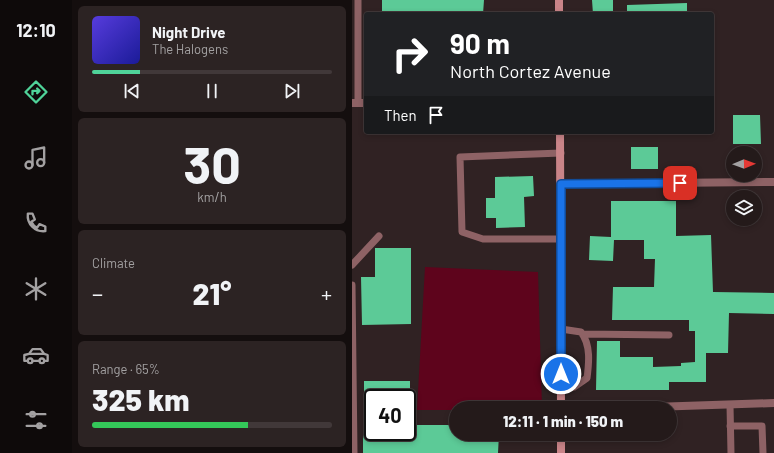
<!DOCTYPE html>
<html lang="en">
<head>
<meta charset="utf-8">
<style>
  :root { --surface:#241a1a; --page:#2c2323; --text:#f1f3f6; --muted:#a3a1a2; --line:#413839; --accent:#4fd399 }
  body { margin:0; font-family:Barlow,sans-serif; background:var(--page); color:var(--text); height:100vh; display:flex; flex-direction:column; font-size:15px; white-space:nowrap }
  * { box-sizing:border-box; margin:0 }
  p { font-size:13px; color:var(--muted) }
  .icon { flex:none; width:22px; height:22px; fill:none; stroke:currentColor; stroke-width:2; stroke-linecap:round; stroke-linejoin:round }
  .map { position:relative; flex:1; overflow:hidden }
  .drawer { display:flex; flex-direction:column; gap:6px; padding:6px; background:#140e0e; width:280px }
  .drawer>* { flex:none }
  .guide { position:absolute; left:12px; top:12px; width:350px; height:122px; border-radius:4px; box-shadow:0 2px 6px #0003,0 0 0 1px var(--line); background:#202124; color:#fff; overflow:hidden }
  .needle { width:26px; rotate:89deg }
  .buttons { position:absolute; left:374px; top:146px; display:grid; gap:8px }
  .buttons a { display:grid; place-items:center; width:36px; height:36px; border-radius:50%; background:var(--surface); box-shadow:0 2px 6px #0003,0 0 0 1px var(--line); font-size:20px }
  .speed { position:absolute; left:12px; top:389px; display:flex; gap:8px; font-size:20px; font-weight:700; text-align:center }
  .speed>* { display:grid; place-content:center; width:52px; height:52px; border-radius:50%; background:var(--surface); box-shadow:0 2px 6px #0003,0 0 0 1px var(--line); line-height:1 }
  .speed .limit { border:2px solid #111; border-radius:6px; background:#fff; color:#111 }
  .pin { position:absolute; display:grid; place-items:center; width:34px; height:34px; color:#fff; margin:-17px; border-radius:8px; box-shadow:0 2px 6px #0006 }
  .me { position:absolute; width:44px; margin:-22px; rotate:0deg; stroke-linejoin:round; filter:drop-shadow(0 0 3px #0008) }
  .turn { display:flex; align-items:center; gap:14px; height:84px; padding:0 20px; font-size:18px }
  .turn .icon { width:52px; height:52px; stroke-width:2.5 }
  .turn b { display:block; font-size:28px; line-height:34px }
  .then { display:flex; align-items:center; height:38px; padding:0 20px; background:#0003; gap:8px; font-size:15px }
  .big { font-size:30px; font-weight:800; line-height:1.1 }
  .drawer .widget { flex:1; display:flex; flex-direction:column; justify-content:center; gap:6px; min-width:0; padding:0 14px; border-radius:6px; background:var(--page) }
  .drawer .dial { align-items:center; gap:0 }
  .dial b { font-size:52px; line-height:1 }
  .song { display:flex; align-items:center; gap:12px }
  .cover { width:48px; height:48px; border-radius:6px; background:linear-gradient(135deg,hsl(250 70% 55%),hsl(240 70% 35%)) }
  .played { height:4px; border-radius:2px; background:linear-gradient(90deg,var(--accent) 20%,var(--line) 20%) }
  .keys { display:flex; justify-content:space-around; direction:ltr }
  .heat { display:flex; justify-content:space-between; align-items:center; font-size:22px; direction:ltr }
  .charge { height:6px; border-radius:3px; background:linear-gradient(90deg,#34c759 65%,var(--line) 0) }
  .trip { position:absolute; left:97px; top:401px; width:228px; height:40px; border-radius:20px; background:var(--surface); box-shadow:0 2px 6px #0003,0 0 0 1px var(--line); font-weight:800; line-height:40px; text-align:center }
  main { display:flex; flex:1; min-height:0 }
  .dock { display:flex; flex-direction:column; width:72px; justify-content:space-around; align-items:center; background:#0e0a0a; color:var(--muted) }
  .dock .icon { width:28px; height:28px }
  .dock .current { color:var(--accent) }
  .dock b { font-size:18px; color:var(--text) }
  .map>svg:first-child { display:block }
  .green { fill:#5e041c }
  .building { fill:#5cca97 }
  .lines { fill:none; stroke-linecap:round; stroke-linejoin:round }
  .lane { stroke:#8e6265; stroke-width:7 }
  .street { stroke:#8e6265; stroke-width:8 }
  .secondary { stroke:#c98488; stroke-width:8 }
  .route-casing { stroke:#114b97; stroke-width:10 }
  .route { stroke:#1a73e8; stroke-width:7 }
</style>
</head>
<body>
<main>
<nav class="dock">
<b>12:10</b>
<svg class="icon current" aria-label="directions" viewBox="0 0 24 24"><path d="M12 3l9 9-9 9-9-9zM9 14v-3h6M13 9l2 2-2 2"/></svg>
<svg class="icon" aria-label="music" viewBox="0 0 24 24"><path d="M9 18V5l10-2v13"/><circle cx="6" cy="18" r="3"/><circle cx="16" cy="16" r="3"/></svg>
<svg class="icon" aria-label="phone" viewBox="0 0 24 24"><path d="M5 4h4l2 5-3 2q2 4 5 5l2-3 5 2v4C11 20 4 13 5 4z"/></svg>
<svg class="icon" aria-label="climate" viewBox="0 0 24 24"><path d="M12 3v18M4 7l16 10M4 17L20 7"/></svg>
<svg class="icon" aria-label="car" viewBox="0 0 24 24"><path d="M5 17H2v-5l4-1 3-4h7l3 4 3 1v5h-3M9 17h6M6 11h13"/><circle cx="7" cy="17" r="2"/><circle cx="17" cy="17" r="2"/></svg>
<svg class="icon" aria-label="filters" viewBox="0 0 24 24"><path d="M4 7h16M4 17h16"/><circle cx="9" cy="7" r="2"/><circle cx="15" cy="17" r="2"/></svg>
</nav>
<section class="drawer">
<div class="widget">
<div class="song"><i class="cover"></i><div><b>Night Drive</b><p>The Halogens</p></div></div>
<div class="played"></div>
<div class="keys"><svg class="icon" aria-label="previous" viewBox="0 0 24 24"><path d="M18 5L8 12l10 7zM5 5v14"/></svg><svg class="icon" aria-label="pause" viewBox="0 0 24 24"><path d="M8 5v14M16 5v14"/></svg><svg class="icon" aria-label="next" viewBox="0 0 24 24"><path d="M6 5l10 7-10 7zM19 5v14"/></svg></div>
</div>
<div class="widget dial"><b>30</b><p>km/h</p></div>
<div class="widget"><p>Climate</p>
<div class="heat"><a>−</a><b class="big">21°</b><a>+</a></div>
</div>
<div class="widget"><p>Range · 65%</p><b class="big">325 km</b><div class="charge"></div></div>
</section>
<div class="map">
<svg width="422" height="453" viewBox="0 0 422 453">
  <rect width="100%" height="100%" fill="#302223"/>
  <!-- green -->
  <path class="green" d="M 73,267 L 186,272 L 190,408 L 104,408 L 104,410 L 65,410 Z"/>
  <!-- building -->
  <path class="building" d="M 30,0 L 132,0 L 131,14 L 30,14 Z
    M 240,0 L 261,0 L 261,14 L 241,14 Z
    M 335,3 L 335,14 L 275,14 L 275,5 Z
    M 381,115 L 408,115 L 409,144 L 381,144 Z
    M 279,147 L 306,147 L 306,169 L 279,169 Z
    M 181,176 L 182,196 L 172,197 L 173,227 L 144,228 L 144,218 L 134,218 L 134,198 L 143,198 L 143,177 Z
    M 259,201 L 324,201 L 324,236 L 359,235 L 361,292 L 422,293 L 422,314 L 377,313 L 376,353 L 354,353 L 354,382 L 317,382 L 317,390 L 244,390 L 245,341 L 268,341 L 268,357 L 301,357 L 301,367 L 329,366 L 329,363 L 343,362 L 343,331 L 337,331 L 337,320 L 260,320 L 261,287 L 302,287 L 303,259 L 292,259 L 292,240 L 262,240 L 261,261 L 237,260 L 238,236 L 259,237 Z
    M 23,248 L 59,248 L 59,324 L 10,325 L 9,277 L 23,277 Z
    M 12,381 L 58,381 L 58,398 L 12,398 Z
    M 55,425 L 104,425 L 104,434 L 147,434 L 146,453 L 11,453 L 11,432 L 55,432 Z"/>
  <g class="lines">
    <!-- lane -->
    <path class="lane" d="M 6,103 L 6,0
      M 209,153 L 108,157 L 110,232 L 131,239 L 209,239
      M 0,265 L 27,236
      M 0,285 L 2,453
      M 209,329 L 229,332 C 239,345 237,363 235,378 L 222,387 L 209,389
      M 231,334 L 317,335
      M 378,405 L 379,453
      M 378,426 L 410,426 L 411,453"/>
    <!-- street -->
    <path class="street" d="M 0,103 L 14,103
      M 209,184 L 422,182
      M 271,408 L 422,403"/>
    <!-- secondary -->
    <path class="secondary" d="M 207,0 L 207,14
      M 208,132 L 209,408
      M 209,453 L 209,434"/>
  </g>
  <g class="lines">
    <defs>
      <path id="route" d="M 209,374 L 209,184 L 328,183"/>
    </defs>
    <!-- route casing -->
    <use href="#route" class="route-casing"/>
    <!-- route -->
    <use href="#route" class="route"/>
  </g>
</svg>
<div class="buttons">
<a><svg class="needle" viewBox="-14 -14 28 28"><path d="M0-13l5 13h-10z" fill="#e53935"/><path d="M0 13l5-13h-10z" fill="#a3a1a2"/></svg></a>
<a><svg class="icon" aria-label="layers" viewBox="0 0 24 24"><path d="M12 4l9 5-9 5-9-5zM3 14l9 5 9-5"/></svg></a>
</div>
<div class="speed"><div class="limit">40</div></div>
<div class="pin" style="left:328px;top:183px;background:#d93025"><svg class="icon" aria-label="arrive" viewBox="0 0 24 24"><path d="M6 21V4h12l-3 4 3 4H6"/></svg></div>
<svg class="me" style="left:209px;top:374px" viewBox="-20 -20 40 40"><circle r="17" fill="#1a73e8" stroke="#fff" stroke-width="3"/><path d="M0-11L8 9 0 5-8 9z" fill="#fff"/></svg>
<div class="trip">12:11 · 1 min · 150 m</div>
<div class="guide">
<div class="turn"><svg class="icon" aria-label="right" viewBox="0 0 24 24"><path d="M7 20v-9h11M14 6l5 5-5 5"/></svg><div><b>90 m</b>North Cortez Avenue</div></div>
<div class="then">Then<svg class="icon" aria-label="arrive" viewBox="0 0 24 24"><path d="M6 21V4h12l-3 4 3 4H6"/></svg></div>
</div>
</div>
</main>
</body>
</html>
